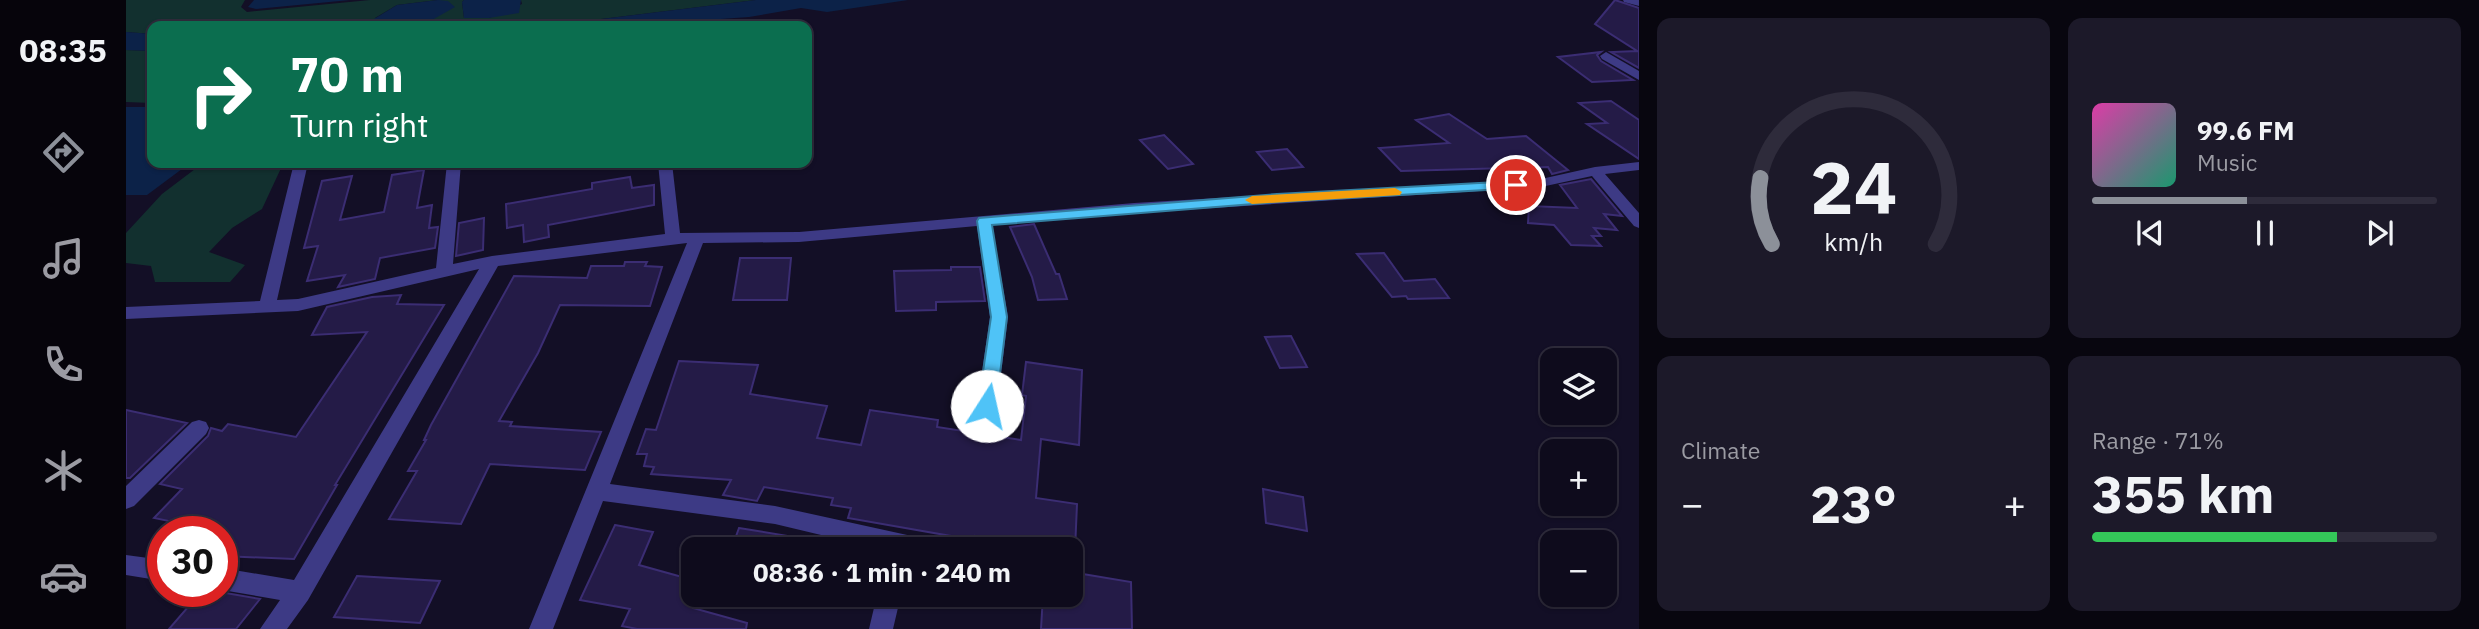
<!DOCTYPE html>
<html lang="en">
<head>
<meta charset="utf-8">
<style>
  :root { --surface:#0e0b1c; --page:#1c1929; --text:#f1f3f6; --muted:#9b9ba3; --line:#2e2b3b; --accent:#8c9099 }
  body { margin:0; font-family:"IBM Plex Sans",sans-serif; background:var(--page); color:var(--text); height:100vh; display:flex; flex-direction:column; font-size:26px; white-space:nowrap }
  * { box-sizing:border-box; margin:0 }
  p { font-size:23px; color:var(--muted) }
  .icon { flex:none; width:38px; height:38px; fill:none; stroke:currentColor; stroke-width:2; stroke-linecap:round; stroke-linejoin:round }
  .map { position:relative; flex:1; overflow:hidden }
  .details { display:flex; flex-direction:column; gap:18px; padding:18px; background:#08060f; width:840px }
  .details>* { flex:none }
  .guide { position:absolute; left:21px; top:21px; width:665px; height:147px; border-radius:14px; box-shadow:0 2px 5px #0004,0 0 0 2px var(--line); background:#0b6e4f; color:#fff; overflow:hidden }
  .controls { position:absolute; left:1414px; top:348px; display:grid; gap:14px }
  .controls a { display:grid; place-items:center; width:77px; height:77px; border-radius:14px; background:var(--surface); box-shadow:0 2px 5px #0004,0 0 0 2px var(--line); font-size:35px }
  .speed { position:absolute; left:21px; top:516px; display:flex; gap:14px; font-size:35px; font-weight:700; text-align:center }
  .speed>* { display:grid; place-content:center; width:91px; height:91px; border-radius:50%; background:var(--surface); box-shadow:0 2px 5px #0004,0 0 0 2px var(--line); line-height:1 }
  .speed .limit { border:10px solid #d22; background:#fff; color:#111 }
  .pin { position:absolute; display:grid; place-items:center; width:60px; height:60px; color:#fff; margin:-30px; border:4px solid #fff; border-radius:50%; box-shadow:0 2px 7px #0007 }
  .me { position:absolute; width:77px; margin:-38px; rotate:10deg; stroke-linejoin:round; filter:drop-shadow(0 0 5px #0008) }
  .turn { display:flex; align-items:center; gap:24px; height:147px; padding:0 28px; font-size:32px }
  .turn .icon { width:91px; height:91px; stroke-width:2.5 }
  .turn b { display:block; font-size:49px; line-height:60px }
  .big { font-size:52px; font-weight:700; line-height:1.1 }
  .details .card { flex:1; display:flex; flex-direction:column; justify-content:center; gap:10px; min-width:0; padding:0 24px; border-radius:14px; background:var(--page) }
  .details .dial { align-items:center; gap:0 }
  .dial svg { height:182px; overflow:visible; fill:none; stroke:var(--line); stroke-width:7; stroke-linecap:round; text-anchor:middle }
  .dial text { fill:var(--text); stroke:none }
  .song { display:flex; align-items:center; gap:21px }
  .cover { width:84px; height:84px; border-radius:10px; background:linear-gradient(135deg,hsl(320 70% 55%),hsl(160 70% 35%)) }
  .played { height:7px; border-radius:4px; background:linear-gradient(90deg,var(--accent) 45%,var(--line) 45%) }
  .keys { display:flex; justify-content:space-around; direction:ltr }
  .heat { display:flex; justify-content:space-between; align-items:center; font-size:38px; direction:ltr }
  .charge { height:10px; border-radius:5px; background:linear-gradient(90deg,#34c759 71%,var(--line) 0) }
  .details .tiles { flex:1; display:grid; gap:18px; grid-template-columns:repeat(2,1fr) }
  .trip { position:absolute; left:555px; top:537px; width:402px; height:70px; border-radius:14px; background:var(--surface); box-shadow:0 2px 5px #0004,0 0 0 2px var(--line); font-weight:700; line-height:70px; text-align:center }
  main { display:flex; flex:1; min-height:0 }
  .tab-bar { display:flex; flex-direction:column; width:126px; justify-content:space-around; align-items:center; background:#06040b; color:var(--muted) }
  .tab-bar .icon { width:49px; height:49px }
  .tab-bar .selected { color:var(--accent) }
  .tab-bar b { font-size:32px; color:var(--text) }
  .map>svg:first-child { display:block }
  .green { fill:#12302f; fill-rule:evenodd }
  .water { fill:#0c2248 }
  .building { fill:#241b47; stroke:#3b2d73; stroke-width:2 }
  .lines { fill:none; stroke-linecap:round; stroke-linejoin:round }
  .minor { fill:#3d3a85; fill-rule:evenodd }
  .route { fill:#4fc3f7; stroke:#337fa1; stroke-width:2 }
  .slow { fill:#f59e0b }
</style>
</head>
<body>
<main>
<nav class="tab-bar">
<b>08:35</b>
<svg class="icon selected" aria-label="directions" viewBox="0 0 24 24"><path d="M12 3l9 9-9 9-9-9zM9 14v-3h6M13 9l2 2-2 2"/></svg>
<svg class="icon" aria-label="music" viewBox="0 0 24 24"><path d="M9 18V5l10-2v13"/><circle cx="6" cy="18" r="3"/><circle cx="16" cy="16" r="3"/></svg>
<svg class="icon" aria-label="phone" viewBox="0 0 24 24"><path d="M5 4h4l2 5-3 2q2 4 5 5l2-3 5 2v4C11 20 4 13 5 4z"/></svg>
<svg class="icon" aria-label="climate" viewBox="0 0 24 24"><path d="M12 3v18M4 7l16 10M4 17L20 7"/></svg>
<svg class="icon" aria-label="car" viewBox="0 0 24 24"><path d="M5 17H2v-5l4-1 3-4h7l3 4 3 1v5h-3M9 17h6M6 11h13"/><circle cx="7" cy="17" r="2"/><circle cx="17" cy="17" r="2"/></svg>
</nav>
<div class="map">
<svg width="1513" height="629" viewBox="0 0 1513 629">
  <rect width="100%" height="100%" fill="#130f26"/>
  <!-- green -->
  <path class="green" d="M 0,0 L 119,0 L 115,7 L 121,12 L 244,0 L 338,0 L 336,2 L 338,18 L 363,18 L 396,4 L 395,0 L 630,0 L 443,23 L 377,26 L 26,26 L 26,34 L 0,32 ZM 312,0 L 293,21 L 249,18 L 271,5 Z
    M 0,50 L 26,51 L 26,103 L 0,102 Z
    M 77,163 L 155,163 L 156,166 L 136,209 L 106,228 L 83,252 L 119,265 L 104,282 L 29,282 L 25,266 L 0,263 L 0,233 L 36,194 Z"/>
  <!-- water -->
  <path class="water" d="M 128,0 L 224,0 L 130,9 L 122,7 Z
    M 312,0 L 322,1 L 329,7 L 306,20 L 248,19 L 271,5 Z
    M 338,0 L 395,0 L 393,13 L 363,18 L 338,18 L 336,2 Z
    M 630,0 L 782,0 L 701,12 L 675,8 L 623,17 L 497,26 L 377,26 L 443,23 Z
    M 0,32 L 26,34 L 26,51 L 0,50 Z
    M 0,107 L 26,107 L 26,163 L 64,163 L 21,195 L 0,195 Z"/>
  <!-- building -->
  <path class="building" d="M 1489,0 L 1513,8 L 1513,68 L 1485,52 L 1511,51 L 1469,24 Z
    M 1475,52 L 1471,55 L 1475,61 L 1507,80 L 1466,82 L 1432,57 Z
    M 1485,101 L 1513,120 L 1513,159 L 1461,124 L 1481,123 L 1453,103 Z
    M 1323,114 L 1361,139 L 1400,136 L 1442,170 L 1426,174 L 1422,167 L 1275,171 L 1253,148 L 1323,143 L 1290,120 Z
    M 1038,135 L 1067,164 L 1042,169 L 1014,140 Z
    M 1161,149 L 1177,167 L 1146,170 L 1131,152 Z
    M 298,170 L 291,208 L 306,205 L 303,228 L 312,227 L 309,248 L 254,258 L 249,279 L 212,287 L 219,275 L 181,281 L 192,246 L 178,248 L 196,181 L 226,176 L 214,220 L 258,212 L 266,175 Z
    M 504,177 L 506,188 L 528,185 L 528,205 L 422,225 L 423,237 L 398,242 L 397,225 L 381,228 L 380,204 L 466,189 L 466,183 Z
    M 1465,179 L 1496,216 L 1478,214 L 1491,230 L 1468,228 L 1475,236 L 1466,236 L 1475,246 L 1445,245 L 1428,225 L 1402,223 L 1403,206 L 1451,208 L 1434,185 Z
    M 358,218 L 357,250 L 330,256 L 333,223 Z
    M 908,224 L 930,274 L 933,274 L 941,299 L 912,300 L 906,277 L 884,227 Z
    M 1258,253 L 1278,281 L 1309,279 L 1323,298 L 1282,299 L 1280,296 L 1266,297 L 1231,254 Z
    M 614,258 L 665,258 L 661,300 L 607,300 Z
    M 499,262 L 521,262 L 519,266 L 536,267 L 524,306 L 434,305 L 412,353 L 373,421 L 386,422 L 384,426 L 475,432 L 459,470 L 364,464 L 335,524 L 263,519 L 291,471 L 282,471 L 300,440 L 298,440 L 305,425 L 388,276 L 461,278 L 465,266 L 498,266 Z
    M 825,267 L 854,267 L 859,301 L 810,302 L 810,310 L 770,311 L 768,271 L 825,270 Z
    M 275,295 L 271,304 L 318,305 L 209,485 L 211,485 L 168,559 L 96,556 L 96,532 L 28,518 L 56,489 L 34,484 L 82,436 L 85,428 L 96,431 L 102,424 L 170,437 L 241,332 L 186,335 L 201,307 L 246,297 Z
    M 1165,336 L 1181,367 L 1154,368 L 1139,337 Z
    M 553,361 L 632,365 L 624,394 L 701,406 L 691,438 L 735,445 L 744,410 L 812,420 L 811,427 L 895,440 L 900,396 L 896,395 L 900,362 L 956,370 L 953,445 L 915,439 L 910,498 L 951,504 L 949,550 L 928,550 L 849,536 L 848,540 L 722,518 L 725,508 L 705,505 L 707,498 L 638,487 L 631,501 L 597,495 L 605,480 L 525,474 L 528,467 L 518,466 L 521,454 L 511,454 L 520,429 L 530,430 Z
    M 0,410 L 61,423 L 4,478 L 0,478 Z
    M 1137,489 L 1177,497 L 1181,531 L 1140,523 Z
    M 489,525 L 527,532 L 513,565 L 567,580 L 567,608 L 621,623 L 620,629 L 511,629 L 496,626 L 504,609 L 454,600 Z
    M 613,528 L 674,538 L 673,550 L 605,550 Z
    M 945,572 L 1005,582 L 1006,629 L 915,629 L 917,595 L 945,595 Z
    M 231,576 L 314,581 L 294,623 L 208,617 Z
    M 75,592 L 94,592 L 134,599 L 110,629 L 43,629 Z"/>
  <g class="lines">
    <!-- minor -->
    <path class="minor" d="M 1497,0 L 1513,0 L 1513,6 L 1498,2 Z
      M 1480,52 L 1513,71 L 1513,80 L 1476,59 L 1474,56 Z
      M 1513,162 L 1513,170 L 1479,174 L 1513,213 L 1513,228 L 1508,226 L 1466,176 L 1415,187 L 1008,213 L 866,225 L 882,317 L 871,406 L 868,411 L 861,414 L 854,411 L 851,406 L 864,317 L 851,226 L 673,242 L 577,243 L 484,484 L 649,506 L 804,540 L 812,543 L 815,550 L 758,550 L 649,524 L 477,501 L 427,629 L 403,629 L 561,243 L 372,266 L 182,600 L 161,629 L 134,629 L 154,600 L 96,590 L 96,568 L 168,580 L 353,269 L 172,311 L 0,319 L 0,307 L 134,301 L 168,163 L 182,163 L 151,300 L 172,299 L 310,268 L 321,163 L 335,163 L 327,264 L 366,256 L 539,234 L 532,163 L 546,163 L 554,233 L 673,232 L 1008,203 L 1415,179 L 1469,167 Z
      M 73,420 L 80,422 L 83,428 L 80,434 L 8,506 L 0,509 L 0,486 L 66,422 Z
      M 0,555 L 37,560 L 37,581 L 0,575 Z
      M 751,595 L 775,595 L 767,629 L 743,629 Z"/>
  </g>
  <!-- route -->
  <path class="route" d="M 1390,181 L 1394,182 L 1394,188 L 1151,202 L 866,225 L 881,317 L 870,406 L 867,411 L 855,411 L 852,406 L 865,317 L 851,221 L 853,218 L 1151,194 Z"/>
  <!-- slow -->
  <path class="slow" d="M 1269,188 L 1276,192 L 1274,195 L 1126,204 L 1119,200 L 1126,196 Z"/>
</svg>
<div class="controls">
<a><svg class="icon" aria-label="layers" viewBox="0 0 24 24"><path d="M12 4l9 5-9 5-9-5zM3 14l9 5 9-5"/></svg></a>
<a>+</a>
<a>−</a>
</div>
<div class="speed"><div class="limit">30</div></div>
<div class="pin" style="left:1390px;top:185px;background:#d93025"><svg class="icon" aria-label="arrive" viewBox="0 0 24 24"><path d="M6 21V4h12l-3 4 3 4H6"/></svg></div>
<svg class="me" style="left:861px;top:406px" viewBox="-20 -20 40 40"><circle r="19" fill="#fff"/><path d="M0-13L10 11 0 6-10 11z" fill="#4fc3f7"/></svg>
<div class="trip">08:36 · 1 min · 240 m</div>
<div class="guide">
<div class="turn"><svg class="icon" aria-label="right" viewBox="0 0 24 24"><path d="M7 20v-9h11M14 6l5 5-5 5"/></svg><div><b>70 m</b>Turn right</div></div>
</div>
</div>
<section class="details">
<div class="tiles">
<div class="card dial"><svg viewBox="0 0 100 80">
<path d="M14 69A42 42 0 1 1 86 69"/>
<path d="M14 69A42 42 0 0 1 9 40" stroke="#8c9099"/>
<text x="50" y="56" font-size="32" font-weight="700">24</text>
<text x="50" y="72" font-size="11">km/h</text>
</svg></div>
<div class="card">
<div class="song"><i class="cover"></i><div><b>99.6 FM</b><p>Music</p></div></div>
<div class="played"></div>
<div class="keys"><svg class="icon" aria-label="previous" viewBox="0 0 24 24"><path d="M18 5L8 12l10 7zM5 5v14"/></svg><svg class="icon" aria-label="pause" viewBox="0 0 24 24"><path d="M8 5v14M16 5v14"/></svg><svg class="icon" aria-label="next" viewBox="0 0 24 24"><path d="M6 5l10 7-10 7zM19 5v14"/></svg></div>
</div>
<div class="card"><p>Climate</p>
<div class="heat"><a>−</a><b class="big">23°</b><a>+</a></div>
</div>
<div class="card"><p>Range · 71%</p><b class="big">355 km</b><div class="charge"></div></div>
</div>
</section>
</main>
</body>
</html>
